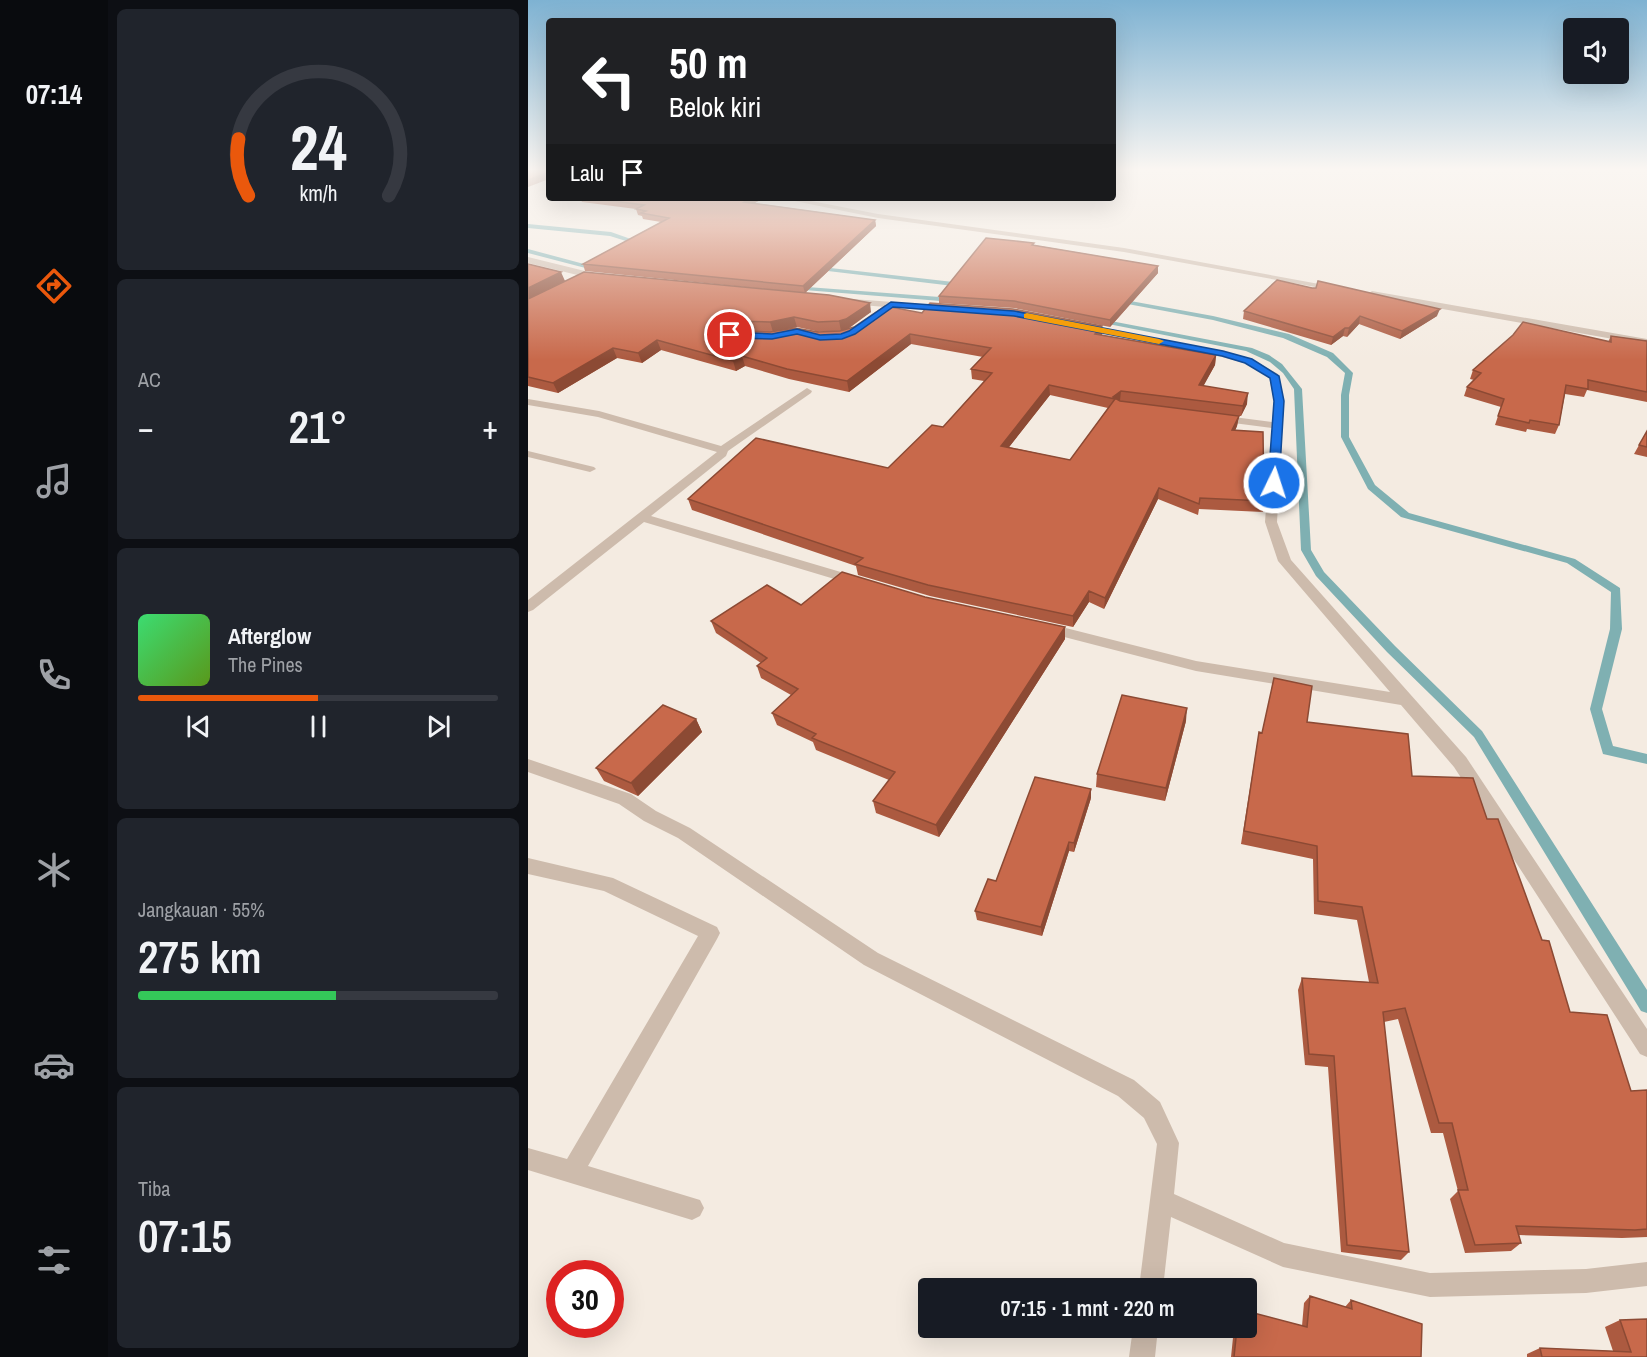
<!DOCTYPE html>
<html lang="id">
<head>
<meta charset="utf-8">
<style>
  :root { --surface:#171b24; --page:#20242c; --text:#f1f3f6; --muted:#9ea1a6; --line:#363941; --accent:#ea580c }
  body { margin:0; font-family:"Archivo Narrow",sans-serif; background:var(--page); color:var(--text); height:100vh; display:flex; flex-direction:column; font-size:22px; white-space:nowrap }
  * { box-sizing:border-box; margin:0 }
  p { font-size:20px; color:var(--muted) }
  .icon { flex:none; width:33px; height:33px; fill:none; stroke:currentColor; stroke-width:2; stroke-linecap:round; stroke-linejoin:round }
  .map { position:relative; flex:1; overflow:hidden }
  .drawer { display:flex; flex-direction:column; gap:9px; padding:9px; background:#0d0f14; width:420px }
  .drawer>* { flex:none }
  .banner { position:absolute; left:18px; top:18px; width:570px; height:183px; border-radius:6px; box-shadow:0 6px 24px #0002; background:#202124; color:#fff; overflow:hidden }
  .fabs { position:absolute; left:1035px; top:18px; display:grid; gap:12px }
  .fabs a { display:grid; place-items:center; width:66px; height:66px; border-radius:6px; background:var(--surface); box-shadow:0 6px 24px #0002; font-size:30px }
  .speed { position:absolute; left:18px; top:1260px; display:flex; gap:12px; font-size:30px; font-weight:700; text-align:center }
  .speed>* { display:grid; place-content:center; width:78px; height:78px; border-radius:50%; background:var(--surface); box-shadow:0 6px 24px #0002; line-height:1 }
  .speed .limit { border:9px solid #d22; background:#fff; color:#111 }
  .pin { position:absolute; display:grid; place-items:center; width:51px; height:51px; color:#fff; margin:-26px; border:3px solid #fff; border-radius:50%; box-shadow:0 2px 6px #0007 }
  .me { position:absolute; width:66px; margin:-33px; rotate:4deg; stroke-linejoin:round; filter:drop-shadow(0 0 4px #0008) }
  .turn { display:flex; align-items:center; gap:21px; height:126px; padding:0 24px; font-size:27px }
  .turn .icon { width:78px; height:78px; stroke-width:2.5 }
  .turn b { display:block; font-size:42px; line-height:51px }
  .then { display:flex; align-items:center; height:57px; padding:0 24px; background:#0003; gap:12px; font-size:22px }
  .big { font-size:45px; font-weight:600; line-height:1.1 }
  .drawer .card { flex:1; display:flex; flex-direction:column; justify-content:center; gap:9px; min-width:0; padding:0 21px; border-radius:9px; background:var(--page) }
  .drawer .dial { align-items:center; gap:0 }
  .dial svg { height:156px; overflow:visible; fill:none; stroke:var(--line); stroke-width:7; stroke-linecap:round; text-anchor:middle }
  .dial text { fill:var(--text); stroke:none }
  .song { display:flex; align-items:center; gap:18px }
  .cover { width:72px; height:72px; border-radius:9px; background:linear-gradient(135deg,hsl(140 70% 55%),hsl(90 70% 35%)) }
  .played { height:6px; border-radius:3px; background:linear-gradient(90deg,var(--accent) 50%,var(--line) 50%) }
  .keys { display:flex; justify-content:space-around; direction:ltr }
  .heat { display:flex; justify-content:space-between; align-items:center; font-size:33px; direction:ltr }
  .charge { height:9px; border-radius:4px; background:linear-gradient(90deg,#34c759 55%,var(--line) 0) }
  .trip { position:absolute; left:390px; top:1278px; width:339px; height:60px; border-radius:6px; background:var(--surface); box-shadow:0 6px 24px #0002; font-weight:600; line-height:60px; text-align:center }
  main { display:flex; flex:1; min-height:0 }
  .menu { display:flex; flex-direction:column; width:108px; justify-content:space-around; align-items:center; background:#090b0e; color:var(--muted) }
  .menu .icon { width:42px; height:42px }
  .menu .on { color:var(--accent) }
  .menu b { font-size:27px; color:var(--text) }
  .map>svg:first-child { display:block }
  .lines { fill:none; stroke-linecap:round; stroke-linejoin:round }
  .stream { fill:#7fb0b2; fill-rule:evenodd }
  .street { fill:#cdbbac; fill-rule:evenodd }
  .wall { fill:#ac5a40; fill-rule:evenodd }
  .shaded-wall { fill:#8c4a34 }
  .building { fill:#c8694b; stroke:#8c4a34; stroke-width:1.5; fill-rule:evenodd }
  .route { fill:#1a73e8; stroke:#114b97; stroke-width:1.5 }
  .slow { fill:#f59e0b }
</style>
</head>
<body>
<main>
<nav class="menu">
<b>07:14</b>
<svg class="icon on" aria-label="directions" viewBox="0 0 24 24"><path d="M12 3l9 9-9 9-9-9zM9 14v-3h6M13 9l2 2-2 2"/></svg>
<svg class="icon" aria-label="music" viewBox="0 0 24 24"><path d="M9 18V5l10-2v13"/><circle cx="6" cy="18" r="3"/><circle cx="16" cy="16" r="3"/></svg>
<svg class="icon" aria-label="phone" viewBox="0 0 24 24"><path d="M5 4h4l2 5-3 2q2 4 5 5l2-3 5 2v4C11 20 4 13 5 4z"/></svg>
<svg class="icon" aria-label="climate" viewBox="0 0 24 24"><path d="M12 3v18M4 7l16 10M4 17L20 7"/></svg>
<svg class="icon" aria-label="car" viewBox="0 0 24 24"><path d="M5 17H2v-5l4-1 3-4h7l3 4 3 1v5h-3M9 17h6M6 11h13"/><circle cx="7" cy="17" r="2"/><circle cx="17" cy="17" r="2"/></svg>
<svg class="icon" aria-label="filters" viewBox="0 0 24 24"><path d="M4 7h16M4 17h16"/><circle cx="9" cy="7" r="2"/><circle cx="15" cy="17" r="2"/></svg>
</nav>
<section class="drawer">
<div class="card dial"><svg viewBox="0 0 100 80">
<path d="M14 69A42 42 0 1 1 86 69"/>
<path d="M14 69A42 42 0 0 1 9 40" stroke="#ea580c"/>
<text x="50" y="56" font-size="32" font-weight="700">24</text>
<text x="50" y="72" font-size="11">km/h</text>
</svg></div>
<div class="card"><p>AC</p>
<div class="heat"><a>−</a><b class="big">21°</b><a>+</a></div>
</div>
<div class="card">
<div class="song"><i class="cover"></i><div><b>Afterglow</b><p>The Pines</p></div></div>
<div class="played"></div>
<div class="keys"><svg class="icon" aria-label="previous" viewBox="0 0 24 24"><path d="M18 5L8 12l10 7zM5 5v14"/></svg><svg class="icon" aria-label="pause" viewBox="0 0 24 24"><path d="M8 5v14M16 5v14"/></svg><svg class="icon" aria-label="next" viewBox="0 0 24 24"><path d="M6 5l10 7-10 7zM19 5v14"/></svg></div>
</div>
<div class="card"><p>Jangkauan · 55%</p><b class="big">275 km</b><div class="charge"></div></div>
<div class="card"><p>Tiba</p><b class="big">07:15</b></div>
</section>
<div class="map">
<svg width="1119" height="1357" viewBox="0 0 1119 1357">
  <rect width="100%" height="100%" fill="#f4ebe1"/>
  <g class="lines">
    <!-- stream -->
    <path class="stream" d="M 0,224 L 83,232 L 117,244 L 114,246 L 82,236 L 0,228 Z
      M 0,249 L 71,268 L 72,269 L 69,271 L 0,253 Z
      M 285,266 L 434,283 L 437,285 L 434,287 L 283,269 L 282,268 Z
      M 266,286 L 425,298 L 429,300 L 425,302 L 264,289 L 262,288 Z
      M 586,298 L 685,316 L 761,334 L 805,353 L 825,373 L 821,395 L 821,437 L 847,485 L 881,513 L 1047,559 L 1092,588 L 1094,629 L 1074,709 L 1085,746 L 1119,754 L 1119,764 L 1075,754 L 1062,709 L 1082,629 L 1083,592 L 1039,563 L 873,517 L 840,489 L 813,437 L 813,395 L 817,373 L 799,357 L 755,338 L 685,320 L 589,302 L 585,300 Z
      M 567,318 L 724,348 L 741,355 L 754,364 L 774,389 L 783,550 L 796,572 L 867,646 L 954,731 L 1119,990 L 1119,1013 L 1113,1011 L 946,737 L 859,652 L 788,576 L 773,550 L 766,389 L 755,373 L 742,362 L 718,351 L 570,322 L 567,322 Z"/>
    <!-- street -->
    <path class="street" d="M 252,198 L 268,198 L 350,214 L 596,248 L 813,288 L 809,291 L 596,252 L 350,218 Z
      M 0,257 L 73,275 L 74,277 L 70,280 L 0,263 Z
      M 844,291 L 1119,339 L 1119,345 L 841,296 L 840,294 Z
      M 324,299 L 419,306 L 424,309 L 419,312 L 321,304 L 319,302 Z
      M 556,324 L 698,352 L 724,359 L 750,374 L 756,401 L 749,522 L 763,560 L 938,757 L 1119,1029 L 1119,1057 L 1112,1054 L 926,767 L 873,705 L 668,671 L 513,631 L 511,628 L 513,625 L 518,623 L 668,661 L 862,692 L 750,561 L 737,522 L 744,428 L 690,421 L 685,418 L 690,415 L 744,422 L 746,401 L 741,377 L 716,363 L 694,357 L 553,329 L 551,327 Z
      M 279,388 L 284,391 L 283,393 L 200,451 L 198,456 L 123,516 L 333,578 L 335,581 L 333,584 L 323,584 L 116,522 L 5,610 L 0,612 L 0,600 L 189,452 L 70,417 L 0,405 L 0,399 L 71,411 L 193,446 Z
      M 0,451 L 66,467 L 68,469 L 62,472 L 0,457 Z
      M 0,759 L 103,794 L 128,811 L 162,828 L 350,953 L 606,1080 L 632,1102 L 651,1143 L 646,1194 L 756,1243 L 902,1273 L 1058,1269 L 1119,1262 L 1119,1286 L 1058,1293 L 902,1297 L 755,1267 L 643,1217 L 635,1288 L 611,1288 L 629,1144 L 616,1118 L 590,1096 L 336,965 L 150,838 L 116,821 L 91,804 L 0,772 Z
      M 0,858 L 85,878 L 189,927 L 192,933 L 189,939 L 60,1166 L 172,1200 L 176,1208 L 172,1216 L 164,1220 L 0,1170 L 0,1148 L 39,1159 L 170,936 L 76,891 L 0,874 Z
      M 605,1328 L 630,1328 L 627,1357 L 601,1357 Z"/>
  </g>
  <!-- wall -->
  <path class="wall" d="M 52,198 L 236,198 L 226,203 L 347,220 L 348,226 L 277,293 L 57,271 L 55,264 L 133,222 L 115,219 L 114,216 L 110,215 L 108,209 L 54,202 Z
    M 506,245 L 630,266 L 630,273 L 582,327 L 486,308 L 411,303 L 411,296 Z
    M 0,264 L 37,281 L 343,312 L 313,331 L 292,332 L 269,327 L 245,332 L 210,331 L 242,332 L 312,331 L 394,313 L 574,326 L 574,335 L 688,355 L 687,365 L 675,386 L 719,404 L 713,416 L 711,416 L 709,426 L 707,430 L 736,501 L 735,512 L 671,509 L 670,515 L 630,499 L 576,609 L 561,602 L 545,627 L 402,596 L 330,575 L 328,566 L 164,510 L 160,499 L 360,468 L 415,427 L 456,381 L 444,379 L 443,369 L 455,357 L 383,344 L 321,392 L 261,379 L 217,366 L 208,371 L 133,350 L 114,363 L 89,358 L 30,393 L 0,386 ZM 522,395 L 580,408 L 542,460 L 481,447 Z
    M 716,311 L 909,316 L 872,339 L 831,324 L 819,337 L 815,336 L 803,345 L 715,319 Z
    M 1083,336 L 1119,341 L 1119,402 L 1059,390 L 1056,397 L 1037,394 L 1031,425 L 1027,434 L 999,429 L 998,432 L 967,425 L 973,407 L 936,396 L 939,387 L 946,380 L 942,379 L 945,370 L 1080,342 Z
    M 1119,431 L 1119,457 L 1106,454 Z
    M 273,605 L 537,639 L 411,837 L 348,813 L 345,801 L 361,780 L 288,750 L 285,742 L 249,725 L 244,713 L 263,695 L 233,678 L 229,666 L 233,663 L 188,633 L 183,621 Z
    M 168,719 L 174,732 L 110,796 L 76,781 L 68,768 Z
    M 658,721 L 637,801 L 568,787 L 569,774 Z
    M 779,722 L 884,776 L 959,819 L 1014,940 L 1042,1012 L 1103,1091 L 1119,1090 L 1119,1237 L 1094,1238 L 991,1235 L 993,1243 L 983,1251 L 937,1253 L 922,1199 L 930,1191 L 915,1133 L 903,1133 L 870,1019 L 856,1022 L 881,1252 L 873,1260 L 813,1252 L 800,1067 L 777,1065 L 770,990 L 774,978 L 841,982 L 829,920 L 786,914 L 785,859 L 713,844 L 731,732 L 734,733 Z
    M 563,798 L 546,852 L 541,851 L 514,936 L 449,920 L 447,911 L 468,881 Z
    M 782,1296 L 817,1307 L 823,1300 L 893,1357 L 703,1357 L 706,1328 L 774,1326 L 776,1303 Z
    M 1092,1320 L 1119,1357 L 999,1357 L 999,1354 L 1012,1348 L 1085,1351 L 1077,1327 Z"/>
  <!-- shaded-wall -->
  <path class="shaded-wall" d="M 21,172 L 21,179 L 0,187 L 0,180 Z
    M 224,198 L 236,198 L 218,208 L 216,202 Z
    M 347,220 L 348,226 L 277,293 L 275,286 Z
    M 630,266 L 630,273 L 582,327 L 582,320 Z
    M 33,272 L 37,281 L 0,299 L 0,288 Z
    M 342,303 L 343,312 L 320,329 L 313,331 L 311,321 Z
    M 912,309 L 909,316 L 872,339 L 874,331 Z
    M 832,316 L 831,324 L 819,337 L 821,328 Z
    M 266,317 L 269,327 L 245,332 L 242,322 Z
    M 196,321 L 199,331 L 192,326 Z
    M 574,326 L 574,336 L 567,334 Z
    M 817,328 L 815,336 L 803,345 L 805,337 Z
    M 382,334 L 383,344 L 321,392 L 319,381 Z
    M 129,340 L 133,350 L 114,363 L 110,353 Z
    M 85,348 L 89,358 L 30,393 L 25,383 Z
    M 688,355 L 687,365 L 670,396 L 671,385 Z
    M 214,356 L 217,366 L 208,371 L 205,361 Z
    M 521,385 L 522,395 L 474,456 L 473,446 Z
    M 593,391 L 592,401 L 587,399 L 585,397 Z
    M 720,393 L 719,404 L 713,416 L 715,406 Z
    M 711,416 L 709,426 L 703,441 L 704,430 Z
    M 631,488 L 630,499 L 576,609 L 577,598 Z
    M 561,591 L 561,602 L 545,627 L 545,616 Z
    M 537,627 L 537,639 L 411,837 L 408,825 Z
    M 659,708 L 658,721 L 637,801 L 638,788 Z
    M 168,719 L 174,732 L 110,796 L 103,783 Z
    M 563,789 L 563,798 L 546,852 L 546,843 Z
    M 541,842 L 541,851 L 514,936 L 513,927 Z"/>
  <!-- building -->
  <path class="building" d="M 0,170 L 21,170 L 21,172 L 0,180 Z
    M 61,198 L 224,198 L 216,202 L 347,220 L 275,286 L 55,264 L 141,218 L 113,213 L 118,211 L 108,209 L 116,205 Z
    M 458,238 L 506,243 L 504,245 L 630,266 L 582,320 L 486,301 L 411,296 Z
    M 0,264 L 33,272 L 0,288 Z
    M 56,272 L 301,295 L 342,303 L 318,319 L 311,321 L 290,322 L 266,317 L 242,322 L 196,321 L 192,326 L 199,330 L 242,332 L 267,328 L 290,332 L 312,331 L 326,327 L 357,306 L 394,313 L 402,303 L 485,309 L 574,326 L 567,334 L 688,355 L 671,385 L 720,393 L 715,406 L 593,391 L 585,397 L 592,401 L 711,416 L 704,430 L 735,432 L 736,501 L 672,498 L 671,504 L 631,488 L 577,598 L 561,591 L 545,616 L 400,585 L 327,564 L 335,558 L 160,499 L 228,438 L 360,468 L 404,425 L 415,427 L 464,373 L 443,369 L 463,348 L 382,334 L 319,381 L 259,369 L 214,356 L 205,361 L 129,340 L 110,353 L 85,348 L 25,383 L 0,377 L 0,299 ZM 521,385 L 587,399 L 542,460 L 473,446 Z
    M 749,280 L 784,288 L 788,288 L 790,281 L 912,309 L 874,331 L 832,316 L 821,328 L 817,328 L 805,337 L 716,311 Z
    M 995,322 L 1083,342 L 1083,336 L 1119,341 L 1119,392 L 1060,380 L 1060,389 L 1038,385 L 1031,425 L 1002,420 L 1001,423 L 970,416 L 976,399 L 939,387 L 953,373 L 945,370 L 985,335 Z
    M 1119,431 L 1119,447 L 1111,445 Z
    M 314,572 L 397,597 L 537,627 L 408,825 L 345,801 L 367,772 L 284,738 L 288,734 L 244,713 L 270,689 L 229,666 L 239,658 L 183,621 L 239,585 L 273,605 Z
    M 746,678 L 784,686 L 779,722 L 880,734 L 884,776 L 945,778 L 959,819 L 970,819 L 1014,940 L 1021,941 L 1042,1012 L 1079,1015 L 1103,1091 L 1119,1090 L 1119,1229 L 1107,1230 L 988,1226 L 993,1243 L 947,1245 L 930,1190 L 940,1190 L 924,1123 L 911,1123 L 877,1008 L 855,1012 L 881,1252 L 819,1245 L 806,1056 L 781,1054 L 774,978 L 850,983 L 834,907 L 790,901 L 789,846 L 716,831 L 731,732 L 734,733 Z
    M 594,695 L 659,708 L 638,788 L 569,774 Z
    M 135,705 L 168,719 L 103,783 L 68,768 Z
    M 507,777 L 563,789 L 546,843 L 541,842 L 513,927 L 447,911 L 460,879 L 468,881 Z
    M 782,1296 L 824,1309 L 823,1300 L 894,1324 L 893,1357 L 706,1357 L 709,1328 L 718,1328 L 718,1311 L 779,1327 Z
    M 1119,1319 L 1119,1357 L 1014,1357 L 1012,1348 L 1103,1352 L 1092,1320 Z"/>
  <!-- sky -->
  <linearGradient id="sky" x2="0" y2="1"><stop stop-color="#7eb2d2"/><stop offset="0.47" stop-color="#faf6f2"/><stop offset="1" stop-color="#faf6f2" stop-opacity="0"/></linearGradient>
  <rect width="1119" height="360" fill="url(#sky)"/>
  <!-- route -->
  <path class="route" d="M 363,302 L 486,311 L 695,351 L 724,359 L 751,376 L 756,401 L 751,483 L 746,487 L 740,483 L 746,401 L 742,378 L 717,363 L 694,356 L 486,316 L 365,307 L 327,334 L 314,339 L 292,340 L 269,334 L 244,339 L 202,338 L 198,335 L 202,332 L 244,334 L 269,329 L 292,335 L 313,334 L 321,331 Z"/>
  <!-- slow -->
  <path class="slow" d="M 499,313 L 631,339 L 636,341 L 631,344 L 496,318 L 496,314 Z"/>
</svg>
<div class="fabs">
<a><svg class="icon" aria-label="sound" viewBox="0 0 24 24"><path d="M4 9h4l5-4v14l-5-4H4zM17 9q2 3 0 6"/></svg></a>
</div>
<div class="speed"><div class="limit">30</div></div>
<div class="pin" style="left:202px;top:335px;background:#d93025"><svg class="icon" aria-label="arrive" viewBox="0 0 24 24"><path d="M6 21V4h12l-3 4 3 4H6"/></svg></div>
<svg class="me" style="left:746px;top:483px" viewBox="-20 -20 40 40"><circle r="17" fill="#1a73e8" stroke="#fff" stroke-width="3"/><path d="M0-11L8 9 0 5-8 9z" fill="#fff"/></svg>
<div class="trip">07:15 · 1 mnt · 220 m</div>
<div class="banner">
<div class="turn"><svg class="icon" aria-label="left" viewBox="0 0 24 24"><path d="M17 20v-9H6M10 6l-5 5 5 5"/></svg><div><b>50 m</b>Belok kiri</div></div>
<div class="then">Lalu<svg class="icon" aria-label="arrive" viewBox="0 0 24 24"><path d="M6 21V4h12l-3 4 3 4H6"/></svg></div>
</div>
</div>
</main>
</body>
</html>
